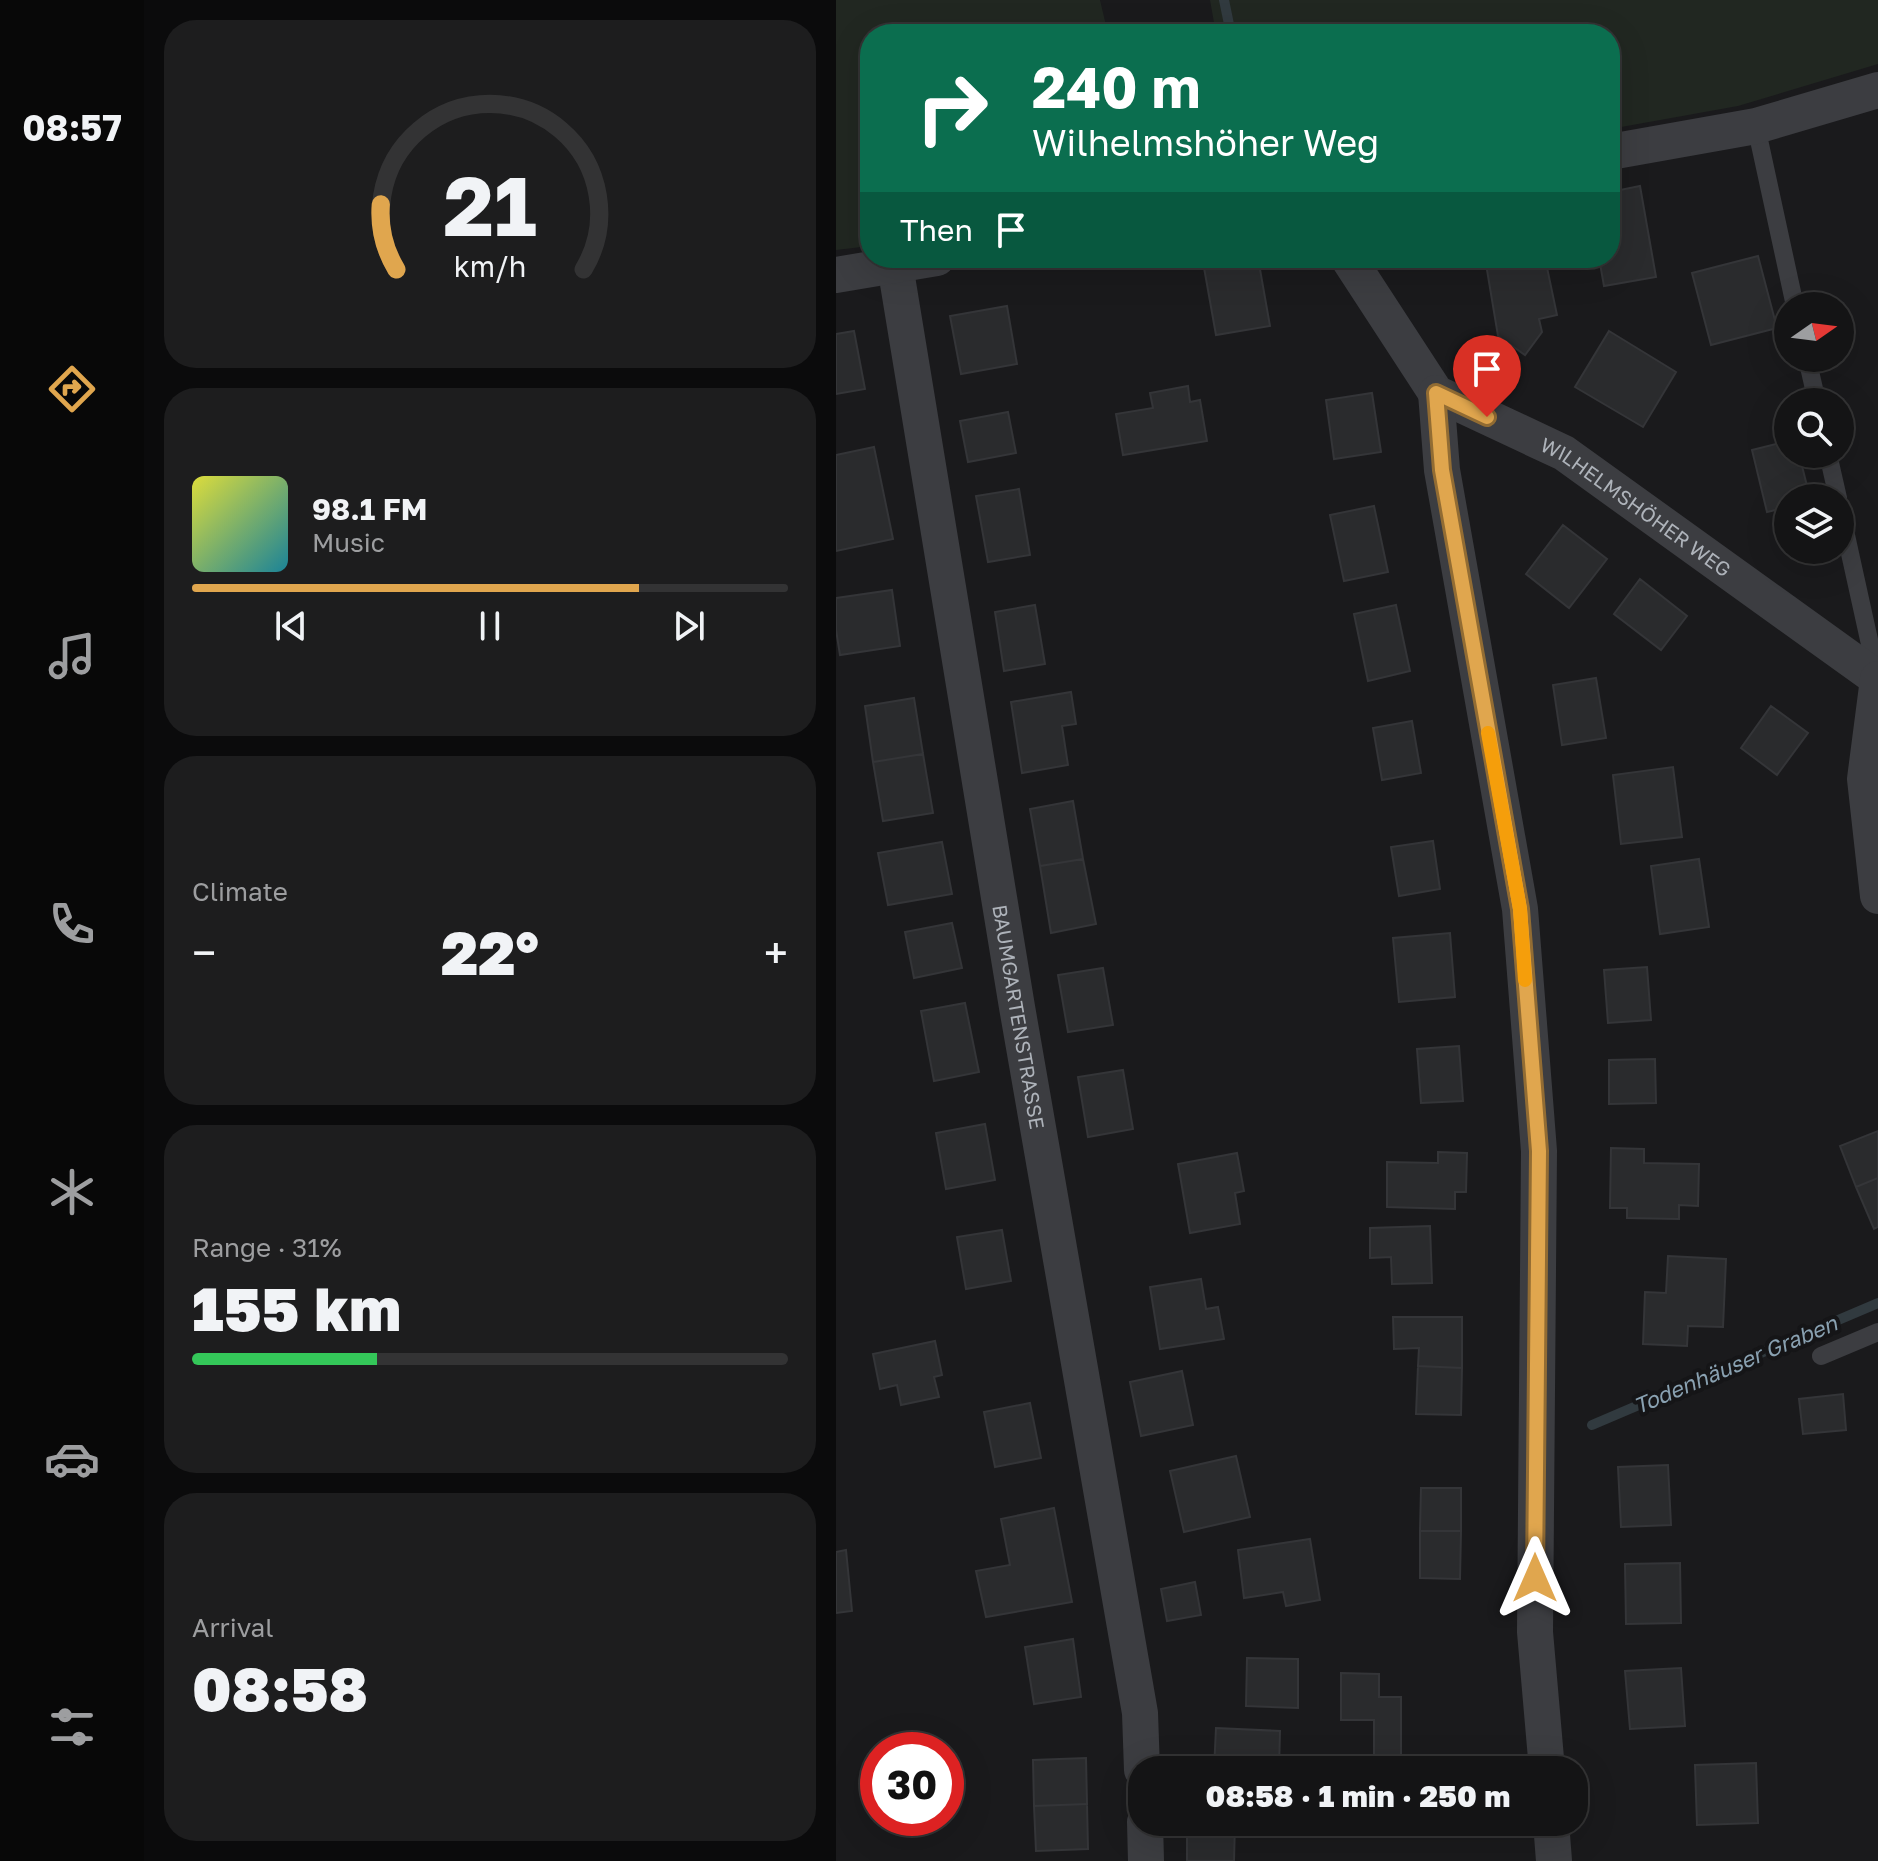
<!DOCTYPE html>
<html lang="en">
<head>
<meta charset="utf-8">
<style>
  :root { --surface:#141415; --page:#1d1d1e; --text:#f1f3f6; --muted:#9d9ea0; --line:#333334; --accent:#e0a64e }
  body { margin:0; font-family:"Golos Text",sans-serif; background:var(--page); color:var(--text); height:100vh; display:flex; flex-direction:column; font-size:30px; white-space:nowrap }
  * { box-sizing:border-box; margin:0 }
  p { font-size:26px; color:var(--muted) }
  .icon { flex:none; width:44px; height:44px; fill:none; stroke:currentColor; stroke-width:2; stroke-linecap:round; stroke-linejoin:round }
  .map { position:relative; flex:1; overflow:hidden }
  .details { display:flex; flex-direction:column; gap:20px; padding:20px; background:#0b0b0c; width:692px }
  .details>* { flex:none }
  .guide { position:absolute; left:24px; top:24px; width:760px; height:244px; border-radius:32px; box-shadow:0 8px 32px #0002,0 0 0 2px var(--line); background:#0b6e4f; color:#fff; overflow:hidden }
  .needle { width:52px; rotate:76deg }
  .buttons { position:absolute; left:938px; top:292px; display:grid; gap:16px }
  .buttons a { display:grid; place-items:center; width:80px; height:80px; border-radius:50%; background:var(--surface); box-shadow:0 8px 32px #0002,0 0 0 2px var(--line); font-size:40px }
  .speed { position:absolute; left:24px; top:1732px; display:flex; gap:16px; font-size:40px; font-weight:700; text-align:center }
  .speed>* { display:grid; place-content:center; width:104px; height:104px; border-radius:50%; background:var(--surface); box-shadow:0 8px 32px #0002,0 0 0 2px var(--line); line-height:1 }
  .speed .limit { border:12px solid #d22; background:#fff; color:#111 }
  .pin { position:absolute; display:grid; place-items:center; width:68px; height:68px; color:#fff; margin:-82px -34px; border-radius:50% 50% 50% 0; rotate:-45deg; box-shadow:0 0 8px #0007 }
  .pin .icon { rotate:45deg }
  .me { position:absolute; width:88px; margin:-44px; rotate:0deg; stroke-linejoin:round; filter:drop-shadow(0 0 6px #0008) }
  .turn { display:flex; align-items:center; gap:28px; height:168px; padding:0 40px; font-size:36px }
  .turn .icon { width:104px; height:104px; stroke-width:2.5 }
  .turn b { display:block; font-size:56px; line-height:68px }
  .then { display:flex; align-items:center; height:76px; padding:0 40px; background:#0003; gap:16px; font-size:30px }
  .big { font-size:60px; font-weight:800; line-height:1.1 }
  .details .widget { flex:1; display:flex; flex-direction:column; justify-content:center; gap:12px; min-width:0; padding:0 28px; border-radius:32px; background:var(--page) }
  .details .dial { align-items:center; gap:0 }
  .dial svg { height:208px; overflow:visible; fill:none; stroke:var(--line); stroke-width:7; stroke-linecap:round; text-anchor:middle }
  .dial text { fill:var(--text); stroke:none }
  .song { display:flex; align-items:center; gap:24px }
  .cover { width:96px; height:96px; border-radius:12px; background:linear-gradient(135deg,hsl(60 70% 55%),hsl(190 70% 35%)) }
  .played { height:8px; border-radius:4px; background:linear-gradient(90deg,var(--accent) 75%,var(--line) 75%) }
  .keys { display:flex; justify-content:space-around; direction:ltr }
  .heat { display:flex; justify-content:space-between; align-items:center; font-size:44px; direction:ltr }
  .charge { height:12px; border-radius:6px; background:linear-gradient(90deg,#34c759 31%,var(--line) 0) }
  .trip { position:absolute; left:292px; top:1756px; width:460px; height:80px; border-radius:32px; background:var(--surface); box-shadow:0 8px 32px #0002,0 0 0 2px var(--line); font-weight:800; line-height:80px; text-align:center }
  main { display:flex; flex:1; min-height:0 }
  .tab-bar { display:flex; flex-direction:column; width:144px; justify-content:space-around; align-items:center; background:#080808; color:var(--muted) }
  .tab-bar .icon { width:56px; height:56px }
  .tab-bar .on { color:var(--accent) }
  .tab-bar b { font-size:36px; color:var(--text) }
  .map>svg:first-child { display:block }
  .green { fill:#212721 }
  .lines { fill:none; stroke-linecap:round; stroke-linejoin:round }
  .stream { stroke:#313a3f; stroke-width:10 }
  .building { fill:#2a2b2d; stroke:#343538; stroke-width:2 }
  .lane { stroke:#3c3d41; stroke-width:18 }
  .street { stroke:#3c3d41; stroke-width:36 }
  .route-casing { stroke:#926c33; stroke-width:20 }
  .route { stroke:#e0a64e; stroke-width:14 }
  .slow { stroke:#f59e0b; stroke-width:14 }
  .labels { text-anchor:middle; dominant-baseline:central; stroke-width:8; stroke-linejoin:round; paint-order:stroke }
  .street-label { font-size:20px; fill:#aeb3ba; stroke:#151517 }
  .water-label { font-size:22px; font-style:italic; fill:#89a1b1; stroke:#151517 }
</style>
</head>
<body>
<main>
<nav class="tab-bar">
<b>08:57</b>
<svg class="icon on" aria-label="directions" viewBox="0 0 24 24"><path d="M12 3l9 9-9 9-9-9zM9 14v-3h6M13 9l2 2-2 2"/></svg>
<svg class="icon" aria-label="music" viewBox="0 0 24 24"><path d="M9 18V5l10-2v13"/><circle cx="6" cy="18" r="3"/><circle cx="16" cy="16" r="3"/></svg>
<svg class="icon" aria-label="phone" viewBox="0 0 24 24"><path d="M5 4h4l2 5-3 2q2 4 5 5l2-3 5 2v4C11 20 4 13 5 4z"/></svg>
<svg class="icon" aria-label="climate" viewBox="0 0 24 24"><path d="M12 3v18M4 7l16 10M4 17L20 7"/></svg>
<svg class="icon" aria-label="car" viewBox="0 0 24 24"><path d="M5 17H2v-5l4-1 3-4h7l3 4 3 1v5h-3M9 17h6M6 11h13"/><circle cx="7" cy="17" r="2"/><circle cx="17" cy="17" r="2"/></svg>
<svg class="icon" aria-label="filters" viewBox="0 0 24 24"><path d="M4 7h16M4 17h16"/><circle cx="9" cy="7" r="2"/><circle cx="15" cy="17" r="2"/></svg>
</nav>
<section class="details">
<div class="widget dial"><svg viewBox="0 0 100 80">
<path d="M14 69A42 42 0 1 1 86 69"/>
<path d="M14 69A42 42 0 0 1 8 44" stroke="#e0a64e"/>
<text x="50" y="56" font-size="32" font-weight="700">21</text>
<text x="50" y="72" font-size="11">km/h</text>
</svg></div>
<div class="widget">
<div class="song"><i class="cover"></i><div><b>98.1 FM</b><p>Music</p></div></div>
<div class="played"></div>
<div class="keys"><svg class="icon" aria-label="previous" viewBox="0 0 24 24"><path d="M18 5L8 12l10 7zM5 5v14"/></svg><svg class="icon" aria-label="pause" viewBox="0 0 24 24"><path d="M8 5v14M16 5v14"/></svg><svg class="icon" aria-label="next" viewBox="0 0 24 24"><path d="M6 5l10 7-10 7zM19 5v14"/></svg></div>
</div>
<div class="widget"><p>Climate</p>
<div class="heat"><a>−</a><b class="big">22°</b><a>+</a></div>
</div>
<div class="widget"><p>Range · 31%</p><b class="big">155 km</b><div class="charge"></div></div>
<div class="widget"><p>Arrival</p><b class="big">08:58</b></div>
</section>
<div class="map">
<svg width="1042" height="1861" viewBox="0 0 1042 1861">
  <rect width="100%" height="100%" fill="#1a1a1c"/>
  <!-- green -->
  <path class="green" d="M 0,0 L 264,0 L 272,34 L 34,34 L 34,246 L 0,250 Z
    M 374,0 L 1042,0 L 1042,64 L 902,106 L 774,129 L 774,34 L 380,34 Z"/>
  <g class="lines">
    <!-- stream -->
    <path class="stream" d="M 388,0 L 395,34
      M 756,1425 L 1042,1303"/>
  </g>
  <!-- building -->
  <path class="building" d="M 804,186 L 820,277 L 768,286 L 763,258 L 774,258 L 774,192 Z
    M 922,256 L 941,328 L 875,345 L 856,273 Z
    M 391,258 L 422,258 L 434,326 L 380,335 L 367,262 Z
    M 649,258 L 709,258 L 721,315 L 703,319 L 706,332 L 689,355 L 662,336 Z
    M 171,306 L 181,364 L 125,374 L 114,316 Z
    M 18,331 L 29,389 L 0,394 L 0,334 Z
    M 773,331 L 840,372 L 807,427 L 739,387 Z
    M 352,386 L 354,402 L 364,400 L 371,441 L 287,455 L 280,414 L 317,408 L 314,393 Z
    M 536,393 L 545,452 L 498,459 L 490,400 Z
    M 172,412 L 180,453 L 132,462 L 124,421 Z
    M 952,441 L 952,454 L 963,454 L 974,498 L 952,498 L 952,507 L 931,512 L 916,450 Z
    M 38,447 L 57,539 L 0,551 L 0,455 Z
    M 183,489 L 194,555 L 152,562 L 140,496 Z
    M 538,506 L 552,572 L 508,581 L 494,515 Z
    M 727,525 L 771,559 L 733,608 L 690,574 Z
    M 804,579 L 851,616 L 825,650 L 778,614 Z
    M 56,590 L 64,646 L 4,655 L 0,630 L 0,598 Z
    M 199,605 L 209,664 L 168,671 L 159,612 Z
    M 560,605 L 574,671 L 532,681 L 518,614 Z
    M 760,678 L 770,738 L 726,745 L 717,685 Z
    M 235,692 L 240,724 L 226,726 L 232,765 L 186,773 L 175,702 Z
    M 78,698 L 87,754 L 37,762 L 29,706 Z
    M 935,706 L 972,733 L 941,775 L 905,748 Z
    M 576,721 L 585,773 L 546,780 L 537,728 Z
    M 87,754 L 97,813 L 47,821 L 37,762 Z
    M 837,767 L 846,837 L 785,844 L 777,775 Z
    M 237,801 L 247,859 L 204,866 L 194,809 Z
    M 597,841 L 604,889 L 563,896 L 555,847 Z
    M 106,842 L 116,894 L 52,905 L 42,853 Z
    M 247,859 L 260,924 L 215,933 L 204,866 Z
    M 863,859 L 873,927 L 824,934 L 815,866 Z
    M 116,923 L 126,968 L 78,978 L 69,932 Z
    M 614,933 L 619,997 L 563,1002 L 557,938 Z
    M 811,967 L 815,1020 L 772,1023 L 768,970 Z
    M 267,968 L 277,1025 L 232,1032 L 222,975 Z
    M 129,1003 L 143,1072 L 98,1081 L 85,1011 Z
    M 623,1046 L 627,1101 L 585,1103 L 581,1049 Z
    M 819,1059 L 820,1103 L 773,1104 L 773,1060 Z
    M 287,1070 L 297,1129 L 252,1137 L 242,1077 Z
    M 149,1124 L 159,1180 L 110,1189 L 100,1133 Z
    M 1042,1131 L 1042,1178 L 1020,1187 L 1004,1146 Z
    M 775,1148 L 808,1149 L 808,1163 L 863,1164 L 862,1206 L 843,1205 L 843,1219 L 791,1218 L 791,1208 L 774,1208 Z
    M 602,1152 L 631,1153 L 630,1192 L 619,1192 L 619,1209 L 551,1207 L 551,1162 L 602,1163 Z
    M 401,1153 L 408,1191 L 399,1193 L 404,1224 L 354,1233 L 342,1164 Z
    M 1042,1178 L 1042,1227 L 1038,1229 L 1020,1187 Z
    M 594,1226 L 596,1283 L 556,1284 L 555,1257 L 534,1258 L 534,1228 Z
    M 166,1230 L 175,1281 L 130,1289 L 121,1237 Z
    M 832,1256 L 890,1259 L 887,1327 L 852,1326 L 851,1346 L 807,1344 L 809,1292 L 830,1293 Z
    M 365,1279 L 370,1309 L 382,1307 L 388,1339 L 324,1349 L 314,1287 Z
    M 557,1317 L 626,1317 L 626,1368 L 582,1366 L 583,1348 L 558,1349 Z
    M 99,1341 L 106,1375 L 98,1377 L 103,1397 L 65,1405 L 61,1385 L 44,1389 L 37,1354 Z
    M 582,1366 L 626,1368 L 625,1415 L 580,1414 Z
    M 346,1371 L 357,1425 L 305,1436 L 294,1382 Z
    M 1007,1394 L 1010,1430 L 967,1434 L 963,1399 Z
    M 194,1403 L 205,1458 L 159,1467 L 148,1412 Z
    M 400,1456 L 414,1517 L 348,1532 L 334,1471 Z
    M 832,1465 L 835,1525 L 785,1527 L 782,1467 Z
    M 585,1488 L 625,1488 L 625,1531 L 584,1531 Z
    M 218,1508 L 236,1602 L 150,1617 L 140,1571 L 174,1565 L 165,1519 Z
    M 584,1531 L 625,1531 L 624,1579 L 584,1578 Z
    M 474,1539 L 484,1600 L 450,1606 L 447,1592 L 408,1598 L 402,1550 Z
    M 10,1550 L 16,1611 L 0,1613 L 0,1552 Z
    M 844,1563 L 845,1623 L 790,1624 L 789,1564 Z
    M 359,1582 L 365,1615 L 331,1621 L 325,1589 Z
    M 237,1639 L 245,1697 L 198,1704 L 189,1647 Z
    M 411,1658 L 462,1659 L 462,1708 L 410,1706 Z
    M 845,1668 L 849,1726 L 794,1729 L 789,1671 Z
    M 505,1673 L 543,1674 L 543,1697 L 565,1697 L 565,1770 L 538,1770 L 538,1720 L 505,1720 Z
    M 380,1728 L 444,1731 L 443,1770 L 378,1770 Z
    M 250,1758 L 251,1804 L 198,1806 L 197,1760 Z
    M 642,1761 L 642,1770 L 587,1770 L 587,1762 Z
    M 920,1763 L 922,1823 L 861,1825 L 859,1765 Z
    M 251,1804 L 252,1849 L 200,1851 L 198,1806 Z
    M 351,1822 L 399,1823 L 398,1861 L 351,1861 Z"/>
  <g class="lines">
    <!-- lane -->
    <path class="lane" d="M 920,126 L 959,306
      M 971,358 L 981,402
      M 992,454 L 1002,498
      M 1004,508 L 1041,676
      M 985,1356 L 1042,1332"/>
    <!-- street -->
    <g class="street">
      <path d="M 774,152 L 920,126 L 1042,90"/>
      <path id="s1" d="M 512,258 L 600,393 L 728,453 L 1042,679"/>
      <path id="s2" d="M 59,265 L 181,1007 L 304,1713 L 306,1770"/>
      <path d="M 0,275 L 101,258"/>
      <path d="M 600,393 L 606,470 L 684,909 L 703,1151 L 699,1632 L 711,1770"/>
      <path d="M 1042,679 L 1029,779 L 1042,896"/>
      <path d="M 309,1822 L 310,1861"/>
      <path d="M 715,1822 L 718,1861"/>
    </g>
  </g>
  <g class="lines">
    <defs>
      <path id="route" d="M 651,417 L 600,393 L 606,470 L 684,909 L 703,1151 L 699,1578"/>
    </defs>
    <!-- route casing -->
    <use href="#route" class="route-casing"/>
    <!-- route -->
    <use href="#route" class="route"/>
    <!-- slow -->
    <path class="slow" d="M 652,733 L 684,909 L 689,980"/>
  </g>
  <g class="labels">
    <!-- street labels -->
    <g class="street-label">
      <text stroke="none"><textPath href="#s1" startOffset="392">WILHELMSHÖHER WEG</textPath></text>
      <text stroke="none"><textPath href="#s2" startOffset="762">BAUMGARTENSTRASSE</textPath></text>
    </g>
    <!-- water labels -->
    <g class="water-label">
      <text transform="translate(899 1364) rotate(-23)">Todenhäuser Graben</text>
    </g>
  </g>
</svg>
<div class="buttons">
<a><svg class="needle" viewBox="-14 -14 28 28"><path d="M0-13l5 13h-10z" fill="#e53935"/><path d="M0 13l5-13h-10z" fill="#9d9ea0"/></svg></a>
<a><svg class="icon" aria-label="search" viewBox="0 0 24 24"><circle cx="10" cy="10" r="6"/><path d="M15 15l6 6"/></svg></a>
<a><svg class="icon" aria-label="layers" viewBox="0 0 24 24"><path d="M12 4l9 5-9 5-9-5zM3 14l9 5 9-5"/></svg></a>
</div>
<div class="speed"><div class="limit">30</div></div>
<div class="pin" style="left:651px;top:417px;background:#d93025"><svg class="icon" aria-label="arrive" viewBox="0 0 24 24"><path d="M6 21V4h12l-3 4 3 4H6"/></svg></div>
<svg class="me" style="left:699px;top:1578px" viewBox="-20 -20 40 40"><path d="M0-17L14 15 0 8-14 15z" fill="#e0a64e" stroke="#fff" stroke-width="4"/></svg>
<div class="trip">08:58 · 1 min · 250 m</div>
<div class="guide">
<div class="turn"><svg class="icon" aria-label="right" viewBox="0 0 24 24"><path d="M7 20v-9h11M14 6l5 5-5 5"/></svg><div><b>240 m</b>Wilhelmshöher Weg</div></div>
<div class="then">Then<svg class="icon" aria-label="arrive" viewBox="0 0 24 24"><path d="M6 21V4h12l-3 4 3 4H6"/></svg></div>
</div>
</div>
</main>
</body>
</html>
